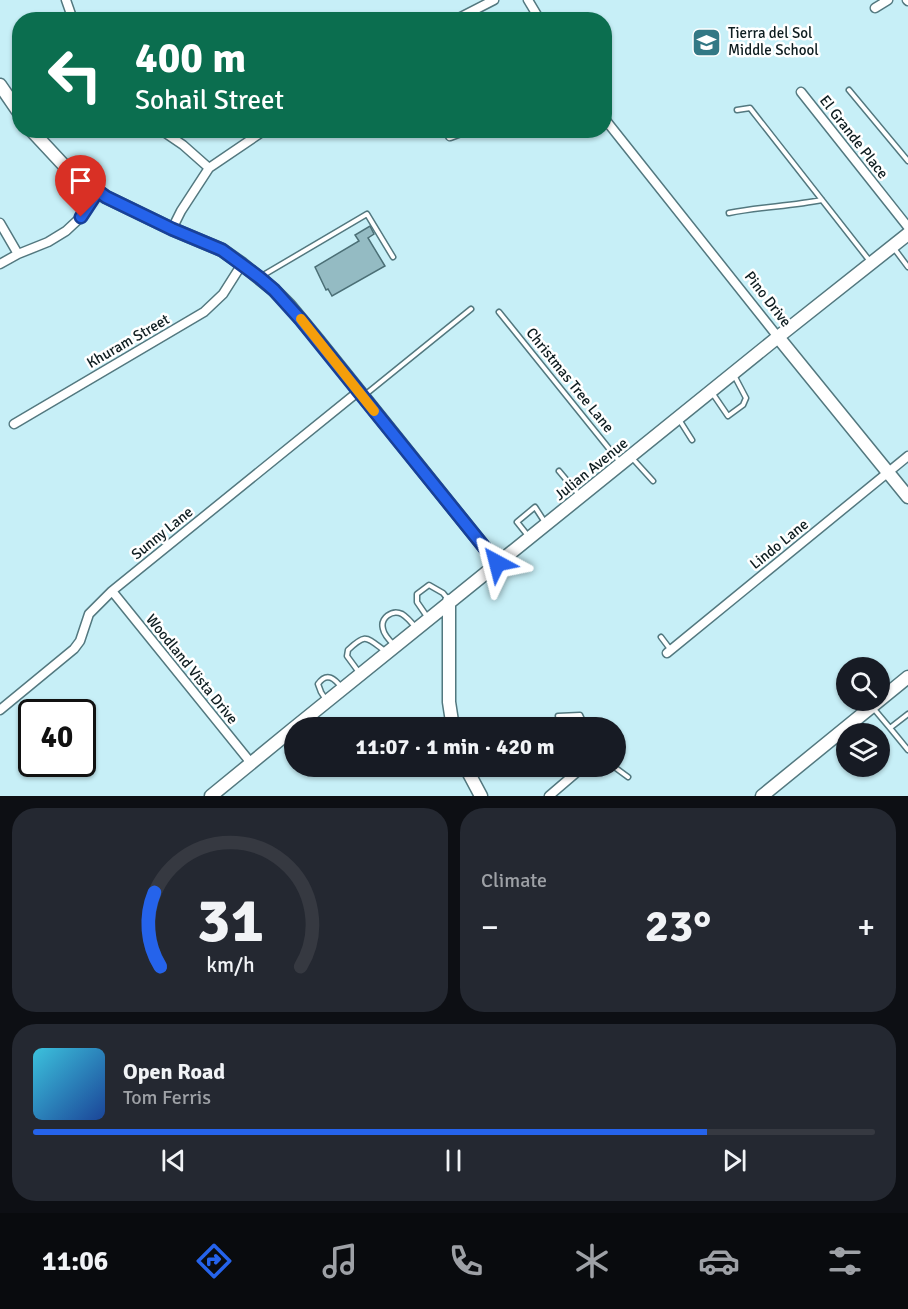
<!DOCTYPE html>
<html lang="en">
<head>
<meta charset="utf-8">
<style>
  :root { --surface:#171b24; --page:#242831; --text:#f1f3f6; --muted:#9ea1a6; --line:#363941; --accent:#2563eb }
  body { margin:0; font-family:Signika,sans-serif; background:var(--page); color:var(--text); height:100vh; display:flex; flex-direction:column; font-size:22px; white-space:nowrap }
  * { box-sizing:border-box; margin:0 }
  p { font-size:20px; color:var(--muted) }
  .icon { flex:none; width:33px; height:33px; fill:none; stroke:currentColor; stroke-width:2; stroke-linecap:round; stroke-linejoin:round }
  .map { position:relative; height:796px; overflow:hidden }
  .panel { display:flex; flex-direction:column; gap:12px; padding:12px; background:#0d0f14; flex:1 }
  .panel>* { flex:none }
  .top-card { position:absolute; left:12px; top:12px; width:600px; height:126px; border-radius:24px; box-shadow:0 2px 4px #0004; background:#0b6e4f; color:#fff; overflow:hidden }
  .tools { position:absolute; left:836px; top:657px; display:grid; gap:12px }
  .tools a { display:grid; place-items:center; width:54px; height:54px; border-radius:50%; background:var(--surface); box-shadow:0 2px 4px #0004; font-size:30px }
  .speed { position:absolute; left:18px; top:699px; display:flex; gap:12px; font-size:30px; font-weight:700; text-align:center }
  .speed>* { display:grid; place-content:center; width:78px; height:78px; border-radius:50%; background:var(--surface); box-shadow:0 2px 4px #0004; line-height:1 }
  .speed .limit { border:3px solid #111; border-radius:9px; background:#fff; color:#111 }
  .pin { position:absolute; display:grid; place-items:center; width:51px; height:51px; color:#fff; margin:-62px -26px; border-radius:50% 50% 50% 0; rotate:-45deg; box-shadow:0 0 6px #0007 }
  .pin .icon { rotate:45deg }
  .me { position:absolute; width:66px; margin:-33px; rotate:322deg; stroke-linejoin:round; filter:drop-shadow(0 0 4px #0008) }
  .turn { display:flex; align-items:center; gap:21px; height:126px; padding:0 24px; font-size:27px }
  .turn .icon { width:78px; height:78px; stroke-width:2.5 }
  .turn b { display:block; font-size:42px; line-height:51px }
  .big { font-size:45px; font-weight:800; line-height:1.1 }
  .panel .tile { flex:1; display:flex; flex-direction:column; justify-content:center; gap:9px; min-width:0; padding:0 21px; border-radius:24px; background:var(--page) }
  .panel .dial { align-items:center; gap:0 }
  .dial svg { height:156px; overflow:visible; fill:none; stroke:var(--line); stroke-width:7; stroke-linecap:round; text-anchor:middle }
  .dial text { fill:var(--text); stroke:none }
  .song { display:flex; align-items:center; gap:18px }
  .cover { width:72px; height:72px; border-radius:9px; background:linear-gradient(135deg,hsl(190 70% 55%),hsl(220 70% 35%)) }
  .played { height:6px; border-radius:3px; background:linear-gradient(90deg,var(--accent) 80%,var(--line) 80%) }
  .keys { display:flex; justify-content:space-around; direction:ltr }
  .heat { display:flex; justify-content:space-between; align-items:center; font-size:33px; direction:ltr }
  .panel .tiles { flex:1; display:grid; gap:12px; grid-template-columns:1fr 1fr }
  .tile:last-child { grid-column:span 2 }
  .trip { position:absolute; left:284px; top:717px; width:342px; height:60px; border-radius:30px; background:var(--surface); box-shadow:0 2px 4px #0004; font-weight:800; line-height:60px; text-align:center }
  .tabs { display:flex; height:96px; justify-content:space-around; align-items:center; background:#090b0e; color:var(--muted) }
  .tabs .icon { width:42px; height:42px }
  .tabs .selected { color:var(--accent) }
  .tabs b { font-size:27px; color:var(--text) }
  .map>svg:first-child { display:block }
  .building { fill:#94bbc3; stroke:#4b6f76; stroke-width:1.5 }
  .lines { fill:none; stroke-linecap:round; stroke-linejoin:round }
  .lane-casing { stroke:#53787f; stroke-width:7 }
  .street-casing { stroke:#53787f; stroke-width:11 }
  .secondary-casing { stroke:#53787f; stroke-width:15 }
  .lane { stroke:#fff; stroke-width:4 }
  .street { stroke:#fff; stroke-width:8 }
  .secondary { stroke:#fff; stroke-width:12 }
  .route-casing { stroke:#184099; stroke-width:15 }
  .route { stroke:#2563eb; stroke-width:10 }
  .slow { stroke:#f59e0b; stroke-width:10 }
  .labels { text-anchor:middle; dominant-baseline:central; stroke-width:5; stroke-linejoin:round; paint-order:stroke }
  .poi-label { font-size:15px; fill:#0e1d20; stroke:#fff; text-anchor:start }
  .street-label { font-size:15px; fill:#0e1d20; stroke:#fff }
</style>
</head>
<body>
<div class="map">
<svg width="908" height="796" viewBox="0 0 908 796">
  <rect width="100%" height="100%" fill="#c7eff7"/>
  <!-- building -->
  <path class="building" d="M 370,226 L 374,234 L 368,238 L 385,266 L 332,296 L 328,289 L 326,290 L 315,267 L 359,241 L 355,235 Z"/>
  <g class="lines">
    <defs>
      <path id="lane" d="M 849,90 L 908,161
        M 737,110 L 750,108 L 869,260
        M 729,213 C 760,207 791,206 822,200
        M 893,247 L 908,267
        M 260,277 L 367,214 L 393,257
        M 499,312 L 619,461
        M 366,394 L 471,309
        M 713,394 L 728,416 L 743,405 L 746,398 L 735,377
        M 680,421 L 692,440
        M 633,459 L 653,481
        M 559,471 L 580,496
        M 529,537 L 517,522 L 535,507 L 546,524
        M 428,618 L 417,602 L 417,594 L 429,585 L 443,593 L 447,598
        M 661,637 L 670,649
        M 394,645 C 390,641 384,635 383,629 C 380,618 392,609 402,614 C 407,617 412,623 416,628
        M 358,671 L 347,656 L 348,650 C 366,633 366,637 385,651
        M 326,700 L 321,692 L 318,684 C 327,671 335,679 342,688
        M 874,709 L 890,728 L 908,714
        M 558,716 L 580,715 L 586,728
        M 890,728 L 908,750
        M 839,737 L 846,746
        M 613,766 L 628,777"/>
      <path id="street" d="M 66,0 L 73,20
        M 528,0 L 540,20
        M 907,0 L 908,1
        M 875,8 L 888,0
        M 455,20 L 494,0
        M 801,92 L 908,227
        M 604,118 L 778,337
        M 161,130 L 183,145 L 209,168
        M 450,136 L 466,130
        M 0,223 L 18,254
        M 172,229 L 181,211 L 209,168 L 265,130
        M 0,264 L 18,254 L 48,242 L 66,231 L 81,217 L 98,191
        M 14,424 L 204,312 L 223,294 L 242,264
        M 112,591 L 251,763
        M 667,653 L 908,456
        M 0,710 L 74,649 L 80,641 L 89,614 L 112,591 L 359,391
        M 549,796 L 584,766"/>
      <path id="secondary" d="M 0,85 L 20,114
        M 31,130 L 72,174 L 106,197 L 172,229 L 222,250 L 242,264 L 274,290 L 289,305 L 318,340 L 497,563
        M 778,337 L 908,497
        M 449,601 L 449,702 L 453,728
        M 294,728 L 778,337 L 908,234
        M 465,766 L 481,796
        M 211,796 L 294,728
        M 762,796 L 908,677"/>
    </defs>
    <!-- lane casing -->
    <use href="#lane" class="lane-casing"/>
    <!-- street casing -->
    <use href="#street" class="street-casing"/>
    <!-- secondary casing -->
    <use href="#secondary" class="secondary-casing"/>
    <!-- lane -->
    <use href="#lane" class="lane"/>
    <!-- street -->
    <use href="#street" class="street"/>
    <!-- secondary -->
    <use href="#secondary" class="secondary"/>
  </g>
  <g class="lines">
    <defs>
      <path id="route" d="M 81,217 L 98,191 L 106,197 L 172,229 L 222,250 L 260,278 L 274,290 L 301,320 L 497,563"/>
    </defs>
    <!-- route casing -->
    <use href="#route" class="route-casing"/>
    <!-- route -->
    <use href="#route" class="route"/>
    <!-- slow -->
    <path class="slow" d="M 301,319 L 374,411"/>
  </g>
  <!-- icons -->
  <defs>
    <symbol id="school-square" viewBox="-11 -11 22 22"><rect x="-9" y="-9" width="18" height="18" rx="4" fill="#337885" stroke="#fff"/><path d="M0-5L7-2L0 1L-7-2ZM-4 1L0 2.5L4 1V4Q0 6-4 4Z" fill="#fff"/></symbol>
  </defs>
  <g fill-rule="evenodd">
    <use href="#school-square" x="690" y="26" width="33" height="33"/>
  </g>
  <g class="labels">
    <!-- poi labels -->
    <g class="poi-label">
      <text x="728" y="33">Tierra del Sol<tspan x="728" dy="17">Middle School</tspan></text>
    </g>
    <!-- street labels -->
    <g class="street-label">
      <text transform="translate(854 137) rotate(52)">El Grande Place</text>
      <text transform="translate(768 299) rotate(52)">Pino Drive</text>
      <text transform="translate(128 341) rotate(-30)">Khuram Street</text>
      <text transform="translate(570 380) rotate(51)">Christmas Tree Lane</text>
      <text transform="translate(591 469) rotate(-39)">Julian Avenue</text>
      <text transform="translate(162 533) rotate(-39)">Sunny Lane</text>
      <text transform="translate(779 544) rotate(-39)">Lindo Lane</text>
      <text transform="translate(192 669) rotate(51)">Woodland Vista Drive</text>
    </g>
  </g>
</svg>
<div class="tools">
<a><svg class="icon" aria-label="search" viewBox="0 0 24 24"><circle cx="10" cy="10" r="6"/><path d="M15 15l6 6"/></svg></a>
<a><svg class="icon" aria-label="layers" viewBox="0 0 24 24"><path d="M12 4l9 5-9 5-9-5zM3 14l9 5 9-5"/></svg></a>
</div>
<div class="speed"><div class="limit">40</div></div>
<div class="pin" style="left:81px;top:217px;background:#d93025"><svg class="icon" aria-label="arrive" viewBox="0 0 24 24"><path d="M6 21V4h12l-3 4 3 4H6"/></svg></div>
<svg class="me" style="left:497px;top:563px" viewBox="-20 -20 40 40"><path d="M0-17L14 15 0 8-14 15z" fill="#2563eb" stroke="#fff" stroke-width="4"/></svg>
<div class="trip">11:07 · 1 min · 420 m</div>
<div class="top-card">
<div class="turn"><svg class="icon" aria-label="left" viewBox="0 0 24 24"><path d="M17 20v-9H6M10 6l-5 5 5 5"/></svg><div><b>400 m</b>Sohail Street</div></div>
</div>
</div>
<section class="panel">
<div class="tiles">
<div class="tile dial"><svg viewBox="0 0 100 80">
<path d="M14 69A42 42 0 1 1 86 69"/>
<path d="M14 69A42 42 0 0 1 11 31" stroke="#2563eb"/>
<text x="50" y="56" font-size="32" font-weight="700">31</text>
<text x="50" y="72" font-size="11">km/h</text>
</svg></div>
<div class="tile"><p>Climate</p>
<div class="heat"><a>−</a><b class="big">23°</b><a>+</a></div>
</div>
<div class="tile">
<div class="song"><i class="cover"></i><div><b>Open Road</b><p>Tom Ferris</p></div></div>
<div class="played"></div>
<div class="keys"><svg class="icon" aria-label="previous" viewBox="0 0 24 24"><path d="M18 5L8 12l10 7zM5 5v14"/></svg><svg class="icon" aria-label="pause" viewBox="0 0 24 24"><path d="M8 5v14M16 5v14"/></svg><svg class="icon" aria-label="next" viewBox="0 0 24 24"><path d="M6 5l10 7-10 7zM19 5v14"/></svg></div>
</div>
</div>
</section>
<nav class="tabs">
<b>11:06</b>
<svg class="icon selected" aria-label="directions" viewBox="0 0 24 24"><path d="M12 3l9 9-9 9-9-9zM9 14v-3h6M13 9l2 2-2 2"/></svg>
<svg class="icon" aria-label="music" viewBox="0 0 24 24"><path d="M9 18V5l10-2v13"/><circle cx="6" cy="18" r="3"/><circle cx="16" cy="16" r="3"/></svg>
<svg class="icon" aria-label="phone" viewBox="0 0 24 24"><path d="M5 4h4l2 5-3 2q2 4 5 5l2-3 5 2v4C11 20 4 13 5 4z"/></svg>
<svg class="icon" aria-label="climate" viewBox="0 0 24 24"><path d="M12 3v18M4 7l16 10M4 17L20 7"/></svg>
<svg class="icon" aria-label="car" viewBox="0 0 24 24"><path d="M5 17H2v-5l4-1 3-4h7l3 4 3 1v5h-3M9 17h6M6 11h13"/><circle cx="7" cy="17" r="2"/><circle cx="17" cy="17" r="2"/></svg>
<svg class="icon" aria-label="filters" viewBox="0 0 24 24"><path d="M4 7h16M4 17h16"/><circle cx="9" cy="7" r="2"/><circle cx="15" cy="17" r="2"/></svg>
</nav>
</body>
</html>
